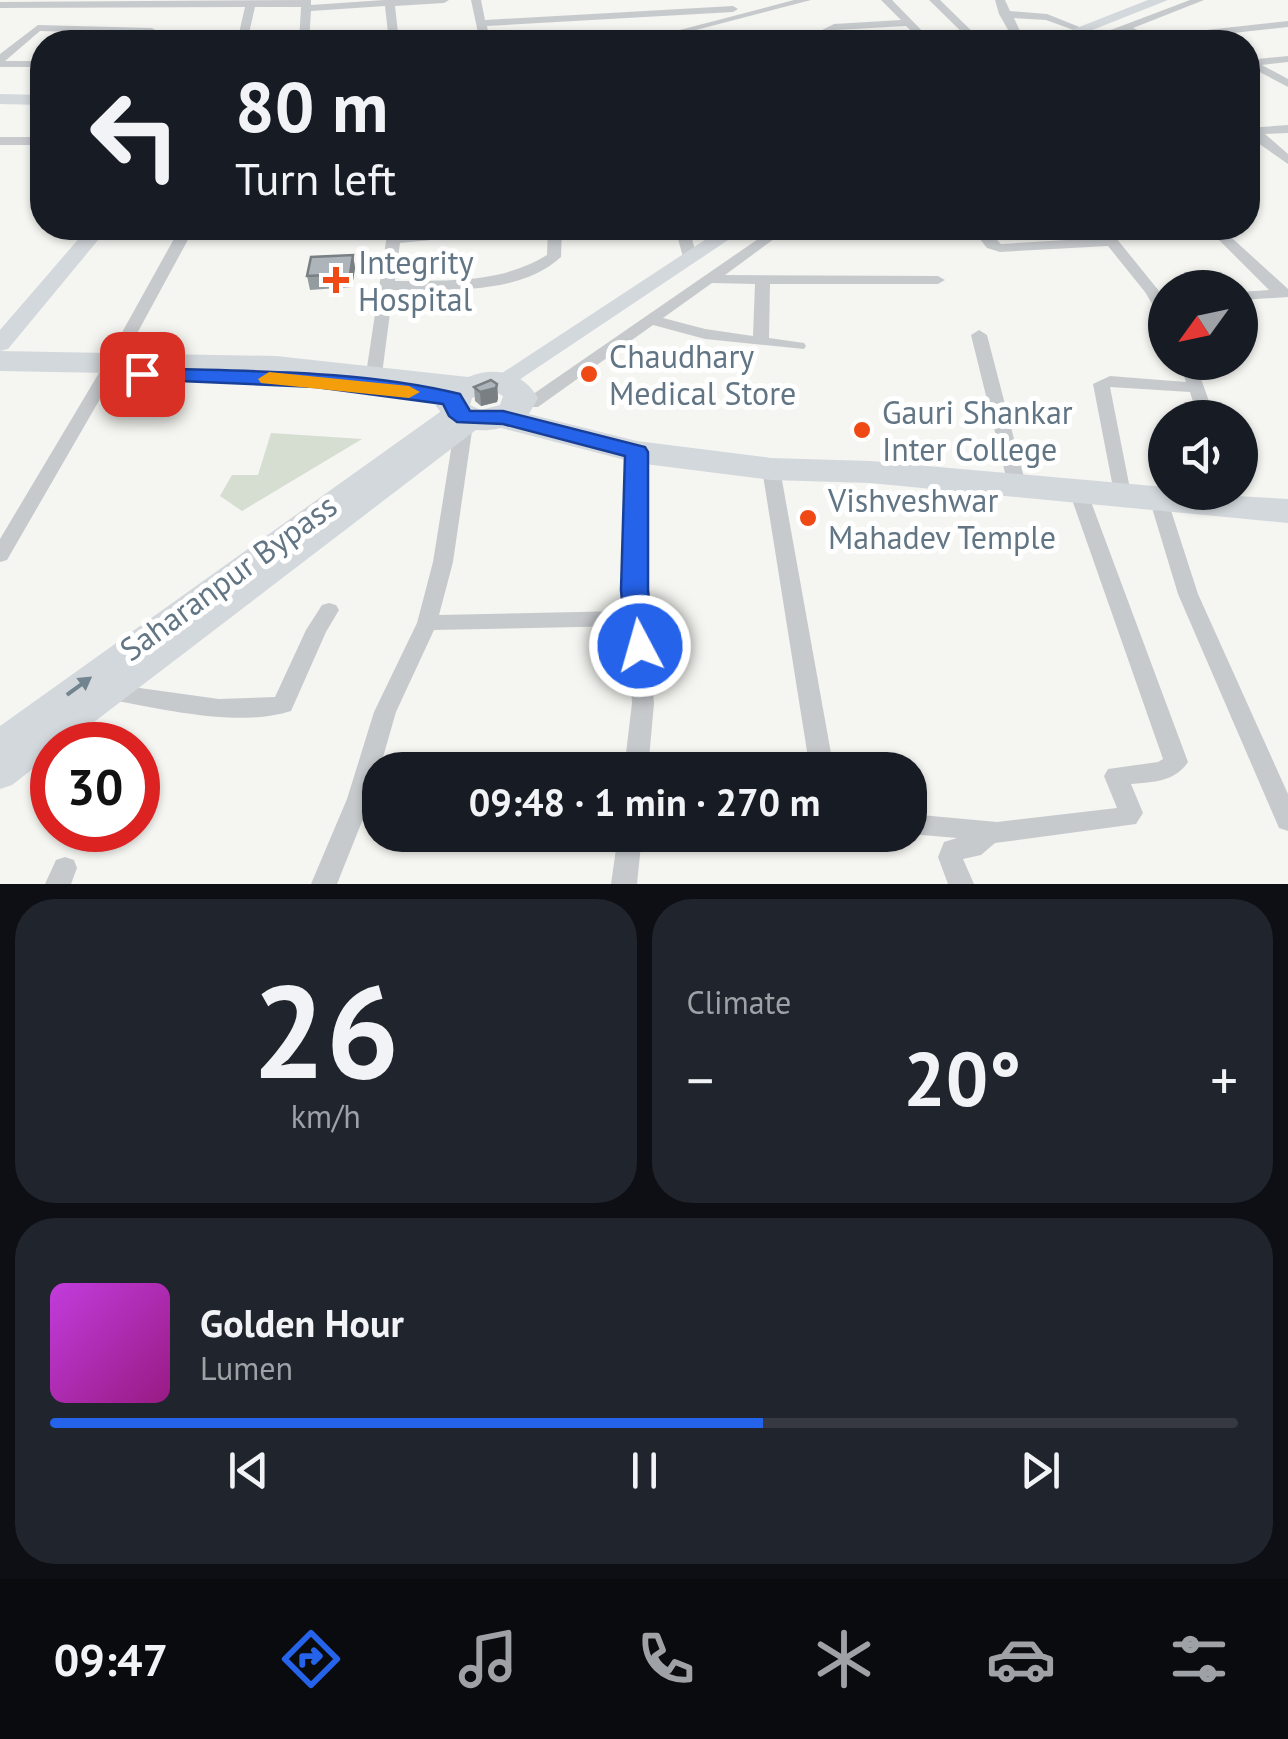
<!DOCTYPE html>
<html lang="en">
<head>
<meta charset="utf-8">
<style>
  :root { --surface:#171b24; --page:#20242c; --text:#f1f3f6; --muted:#9ea1a6; --line:#363941; --accent:#2563eb }
  body { margin:0; font-family:"PT Sans",sans-serif; background:var(--page); color:var(--text); height:100vh; display:flex; flex-direction:column; font-size:38px; white-space:nowrap }
  * { box-sizing:border-box; margin:0 }
  p { font-size:32px; color:var(--muted) }
  .icon { flex:none; width:55px; height:55px; fill:none; stroke:currentColor; stroke-width:2; stroke-linecap:round; stroke-linejoin:round }
  .map { position:relative; height:884px; overflow:hidden }
  .drawer { display:flex; flex-direction:column; gap:15px; padding:15px; background:#0d0f14; flex:1 }
  .drawer>* { flex:none }
  .top-card { position:absolute; left:30px; top:30px; width:1230px; height:210px; border-radius:40px; box-shadow:0 2px 8px #0004; background:#171b24; color:var(--text); overflow:hidden }
  .needle { width:65px; rotate:237deg }
  .buttons { position:absolute; left:1148px; top:270px; display:grid; gap:20px }
  .buttons a { display:grid; place-items:center; width:110px; height:110px; border-radius:50%; background:var(--surface); box-shadow:0 2px 8px #0004; font-size:50px }
  .speed { position:absolute; left:30px; top:722px; display:flex; gap:20px; font-size:50px; font-weight:700; text-align:center }
  .speed>* { display:grid; place-content:center; width:130px; height:130px; border-radius:50%; background:var(--surface); box-shadow:0 2px 8px #0004; line-height:1 }
  .speed .limit { border:15px solid #d22; background:#fff; color:#111 }
  .pin { position:absolute; display:grid; place-items:center; width:85px; height:85px; color:#fff; margin:-42px; border-radius:20px; box-shadow:0 5px 15px #0006 }
  .me { position:absolute; width:110px; margin:-55px; rotate:354deg; stroke-linejoin:round; filter:drop-shadow(0 0 8px #0008) }
  .turn { display:flex; align-items:center; gap:35px; height:210px; padding:0 40px; font-size:45px }
  .turn .icon { width:130px; height:130px; stroke-width:2.5 }
  .turn b { display:block; font-size:70px; line-height:85px }
  .big { font-size:75px; font-weight:600; line-height:1.1 }
  .drawer .widget { flex:1; display:flex; flex-direction:column; justify-content:center; gap:15px; min-width:0; padding:0 35px; border-radius:40px; background:var(--page) }
  .drawer .dial { align-items:center; gap:0 }
  .dial b { font-size:130px; line-height:1 }
  .song { display:flex; align-items:center; gap:30px }
  .cover { width:120px; height:120px; border-radius:15px; background:linear-gradient(135deg,hsl(290 70% 55%),hsl(310 70% 35%)) }
  .played { height:10px; border-radius:5px; background:linear-gradient(90deg,var(--accent) 60%,var(--line) 60%) }
  .keys { display:flex; justify-content:space-around; direction:ltr }
  .heat { display:flex; justify-content:space-between; align-items:center; font-size:55px; direction:ltr }
  .drawer .tiles { flex:1; display:grid; gap:15px; grid-template-columns:1fr 1fr }
  .widget:last-child { grid-column:span 2 }
  .trip { position:absolute; left:362px; top:752px; width:565px; height:100px; border-radius:40px; background:var(--surface); box-shadow:0 2px 8px #0004; font-weight:600; line-height:100px; text-align:center }
  .dock { display:flex; height:160px; justify-content:space-around; align-items:center; background:#090b0e; color:var(--muted) }
  .dock .icon { width:70px; height:70px }
  .dock .selected { color:var(--accent) }
  .dock b { font-size:45px; color:var(--text) }
  .map>svg:first-child { display:block }
  .green { fill:#d6ddd1 }
  .lines { fill:none; stroke-linecap:round; stroke-linejoin:round }
  .street { fill:#c7cacd; fill-rule:evenodd }
  .secondary { fill:#d3d8dc; fill-rule:evenodd }
  .highway { fill:#d3d8dc; fill-rule:evenodd }
  .wall { fill:#959ca0 }
  .shaded-wall { fill:#797f82 }
  .building { fill:#adb5ba; stroke:#797f82; stroke-width:2.5 }
  .oneway { fill:#738491 }
  .route { fill:#2563eb; stroke:#184099; stroke-width:2.5 }
  .slow { fill:#f59e0b }
  .poi-dot { fill:#ef4a16; stroke:#fff; stroke-width:4 }
  .labels { text-anchor:middle; dominant-baseline:central; stroke-width:10; stroke-linejoin:round; paint-order:stroke }
  .poi-label { font-size:32px; fill:#627584; stroke:#fff; text-anchor:start }
  .street-label { font-size:32px; fill:#627584; stroke:#fff }
</style>
</head>
<body>
<div class="map">
<svg width="1288" height="884" viewBox="0 0 1288 884">
  <rect width="100%" height="100%" fill="#f5f5f1"/>
  <!-- green -->
  <path class="green" d="M 271,433 L 362,439 L 242,511 L 220,496 L 232,475 L 258,475 Z"/>
  <g class="lines">
    <!-- street -->
    <path class="street" d="M 311,0 L 311,5 L 384,0 L 449,0 L 444,3 L 395,6 L 399,42 L 389,42 L 385,6 L 311,11 L 309,42 L 299,42 L 301,7 L 255,7 L 247,42 L 237,42 L 245,7 L 0,8 L 0,2 Z
      M 471,0 L 481,0 L 485,20 L 733,6 L 738,9 L 733,12 L 487,26 L 490,42 L 480,42 Z
      M 794,0 L 811,0 L 650,42 L 634,42 Z
      M 881,0 L 892,0 L 933,42 L 923,42 L 906,26 L 836,30 L 833,31 L 839,35 L 839,39 L 811,42 L 826,36 L 820,31 L 834,24 L 901,20 Z
      M 929,0 L 940,0 L 983,42 L 972,42 Z
      M 995,0 L 1005,0 L 1010,11 L 1047,14 L 1087,30 L 1082,33 L 1046,20 L 1014,18 L 1025,42 L 1015,42 L 999,14 Z
      M 1190,0 L 1204,0 L 1133,28 L 1151,36 L 1288,21 L 1288,27 L 1150,42 L 1123,31 L 1092,42 L 1079,42 Z
      M 38,25 L 152,28 L 157,31 L 152,34 L 40,31 L 5,61 L 42,61 L 42,67 L 0,67 L 0,54 Z
      M 1288,56 L 1288,62 L 1262,65 L 1288,79 L 1288,87 L 1248,66 L 1248,60 Z
      M 1288,125 L 1288,133 L 1265,134 L 1288,154 L 1288,164 L 1248,136 L 1248,128 Z
      M 0,137 L 42,137 L 42,145 L 0,145 Z
      M 180,228 L 289,228 L 282,232 L 190,236 L 121,363 L 119,366 L 107,366 L 105,363 Z
      M 388,228 L 402,228 L 401,234 L 474,228 L 522,228 L 515,232 L 400,243 L 395,281 C 448,280 500,284 547,255 L 548,228 L 562,228 L 561,257 C 518,296 447,289 393,290 L 382,374 L 374,379 L 366,374 Z
      M 675,228 L 689,228 L 697,257 L 695,260 L 690,261 L 683,257 Z
      M 774,228 L 789,228 L 725,275 L 938,276 L 945,280 L 938,284 L 770,284 L 769,338 L 804,343 L 806,346 L 804,349 L 705,339 L 653,325 L 538,407 L 526,407 L 524,403 L 526,399 ZM 712,283 L 755,284 L 753,336 L 705,329 L 663,318 Z
      M 971,228 L 985,228 L 1001,244 L 1101,238 L 1094,228 L 1108,228 L 1159,291 L 1165,301 L 1165,319 L 1160,317 L 1145,292 L 1108,246 L 1000,252 L 987,248 Z
      M 1207,228 L 1221,228 L 1288,289 L 1288,297 L 1240,300 L 1240,292 L 1269,290 Z
      M 979,330 L 987,335 L 1026,485 L 1017,491 L 1008,485 L 971,335 Z
      M 1179,362 L 1195,362 L 1215,418 L 1198,418 L 1190,392 L 1110,387 L 1131,494 L 1129,498 L 1115,498 L 1093,384 L 1110,376 L 1186,382 Z
      M 107,368 L 115,373 L 7,560 L 0,562 L 0,539 L 99,373 Z
      M 463,426 L 472,431 L 453,562 L 439,615 L 625,611 L 628,452 L 637,447 L 646,452 L 644,590 L 654,703 L 648,770 L 624,770 L 632,703 L 627,626 L 434,630 L 396,712 L 371,799 L 337,884 L 311,884 L 347,799 L 374,712 L 417,623 L 433,562 L 454,431 Z
      M 771,463 L 780,469 L 834,770 L 810,770 L 762,469 Z
      M 1078,485 L 1087,491 L 1188,762 C 1175,782 1153,782 1131,784 L 1143,813 L 1136,824 L 995,843 L 981,855 L 963,859 L 974,884 L 948,884 L 938,857 L 944,842 L 957,838 L 910,834 L 910,814 L 997,822 L 1117,808 L 1104,776 L 1108,769 L 1158,762 L 1163,759 L 1069,491 Z
      M 1158,492 L 1167,498 L 1198,594 L 1288,794 L 1288,831 L 1279,828 L 1276,821 L 1178,594 L 1149,498 Z
      M 329,603 L 336,605 L 339,610 L 326,632 L 291,711 C 238,728 164,709 111,700 L 103,698 L 100,692 L 103,686 L 111,684 L 219,699 L 275,697 L 306,630 L 322,605 Z
      M 618,835 L 642,835 L 637,884 L 611,884 Z
      M 65,857 L 74,860 L 77,868 L 71,884 L 45,884 L 56,860 Z"/>
    <!-- secondary -->
    <path class="secondary" d="M 1148,0 L 1168,0 L 1062,42 L 1041,42 Z
      M 0,94 L 42,95 L 42,105 L 0,104 Z
      M 88,228 L 108,228 L 8,349 L 0,351 L 0,330 Z
      M 723,228 L 746,228 L 510,386 L 494,386 L 490,381 Z
      M 456,405 L 468,412 L 465,417 L 420,450 L 468,415 L 477,413 L 489,420 L 64,745 L 52,745 L 52,754 L 12,785 L 0,789 L 0,726 L 447,407 Z"/>
    <!-- highway -->
    <path class="highway" d="M 0,351 L 276,356 L 468,377 C 495,366 523,372 538,398 L 529,414 L 637,441 L 771,458 L 870,461 L 1165,487 L 1165,492 L 1288,499 L 1288,523 L 870,483 L 771,480 L 637,463 L 501,428 C 475,434 452,429 436,406 L 440,393 L 276,376 L 0,371 ZM 492,390 L 503,396 L 500,405 L 481,410 L 470,405 L 472,398 Z"/>
  </g>
  <!-- wall -->
  <path class="wall" d="M 353,255 L 355,268 L 352,287 L 310,290 L 307,276 Z
    M 497,384 L 498,398 L 497,402 L 481,406 L 475,401 L 474,387 Z"/>
  <!-- shaded-wall -->
  <path class="shaded-wall" d="M 353,255 L 355,268 L 352,287 L 350,274 Z
    M 497,384 L 498,398 L 497,402 L 481,406 L 480,392 Z"/>
  <!-- building -->
  <path class="building" d="M 353,255 L 350,274 L 307,276 L 311,257 Z
    M 491,380 L 497,384 L 496,388 L 480,392 L 474,387 Z"/>
  <!-- one-way arrows -->
  <defs><path id="oneway-solid" d="M-6-.8H1V-3.2L6.5 0L1 3.2V.8H-6Z" transform="scale(2.5)"/></defs>
  <use class="oneway" href="#oneway-solid" transform="translate(79 686) rotate(-36)"/>
  <!-- route -->
  <path class="route" d="M 142,368 C 247,372 357,369 460,394 L 470,411 L 503,411 L 645,447 L 648,452 L 648,590 L 654,646 L 650,653 L 630,653 L 626,646 L 621,590 L 625,456 L 503,424 L 457,422 L 449,416 L 443,404 L 316,387 L 134,379 L 131,374 Z"/>
  <!-- slow -->
  <path class="slow" d="M 269,372 L 409,386 L 420,392 L 409,398 L 261,383 L 258,379 Z"/>
  <!-- markers -->
  <g class="poi-dot">
    <path d="M331 265h10v10h10v10h-10v10h-10v-10h-10v-10h10z"/>
    <circle cx="589" cy="374" r="10"/>
    <circle cx="862" cy="430" r="10"/>
    <circle cx="808" cy="518" r="10"/>
  </g>
  <g class="labels">
    <!-- poi labels -->
    <g class="poi-label">
      <text x="358" y="262">Integrity<tspan x="358" dy="37">Hospital</tspan></text>
      <text x="609" y="356">Chaudhary<tspan x="609" dy="37">Medical Store</tspan></text>
      <text x="882" y="412">Gauri Shankar<tspan x="882" dy="37">Inter College</tspan></text>
      <text x="828" y="500">Vishveshwar<tspan x="828" dy="37">Mahadev Temple</tspan></text>
    </g>
    <!-- street labels -->
    <g class="street-label">
      <text transform="translate(228 577) rotate(-36)">Saharanpur Bypass</text>
    </g>
  </g>
</svg>
<div class="buttons">
<a><svg class="needle" viewBox="-14 -14 28 28"><path d="M0-13l5 13h-10z" fill="#e53935"/><path d="M0 13l5-13h-10z" fill="#9ea1a6"/></svg></a>
<a><svg class="icon" aria-label="sound" viewBox="0 0 24 24"><path d="M4 9h4l5-4v14l-5-4H4zM17 9q2 3 0 6"/></svg></a>
</div>
<div class="speed"><div class="limit">30</div></div>
<div class="pin" style="left:142px;top:374px;background:#d93025"><svg class="icon" aria-label="arrive" viewBox="0 0 24 24"><path d="M6 21V4h12l-3 4 3 4H6"/></svg></div>
<svg class="me" style="left:640px;top:646px" viewBox="-20 -20 40 40"><circle r="17" fill="#2563eb" stroke="#fff" stroke-width="3"/><path d="M0-11L8 9 0 5-8 9z" fill="#fff"/></svg>
<div class="trip">09:48 · 1 min · 270 m</div>
<div class="top-card">
<div class="turn"><svg class="icon" aria-label="left" viewBox="0 0 24 24"><path d="M17 20v-9H6M10 6l-5 5 5 5"/></svg><div><b>80 m</b>Turn left</div></div>
</div>
</div>
<section class="drawer">
<div class="tiles">
<div class="widget dial"><b>26</b><p>km/h</p></div>
<div class="widget"><p>Climate</p>
<div class="heat"><a>−</a><b class="big">20°</b><a>+</a></div>
</div>
<div class="widget">
<div class="song"><i class="cover"></i><div><b>Golden Hour</b><p>Lumen</p></div></div>
<div class="played"></div>
<div class="keys"><svg class="icon" aria-label="previous" viewBox="0 0 24 24"><path d="M18 5L8 12l10 7zM5 5v14"/></svg><svg class="icon" aria-label="pause" viewBox="0 0 24 24"><path d="M8 5v14M16 5v14"/></svg><svg class="icon" aria-label="next" viewBox="0 0 24 24"><path d="M6 5l10 7-10 7zM19 5v14"/></svg></div>
</div>
</div>
</section>
<nav class="dock">
<b>09:47</b>
<svg class="icon selected" aria-label="directions" viewBox="0 0 24 24"><path d="M12 3l9 9-9 9-9-9zM9 14v-3h6M13 9l2 2-2 2"/></svg>
<svg class="icon" aria-label="music" viewBox="0 0 24 24"><path d="M9 18V5l10-2v13"/><circle cx="6" cy="18" r="3"/><circle cx="16" cy="16" r="3"/></svg>
<svg class="icon" aria-label="phone" viewBox="0 0 24 24"><path d="M5 4h4l2 5-3 2q2 4 5 5l2-3 5 2v4C11 20 4 13 5 4z"/></svg>
<svg class="icon" aria-label="climate" viewBox="0 0 24 24"><path d="M12 3v18M4 7l16 10M4 17L20 7"/></svg>
<svg class="icon" aria-label="car" viewBox="0 0 24 24"><path d="M5 17H2v-5l4-1 3-4h7l3 4 3 1v5h-3M9 17h6M6 11h13"/><circle cx="7" cy="17" r="2"/><circle cx="17" cy="17" r="2"/></svg>
<svg class="icon" aria-label="filters" viewBox="0 0 24 24"><path d="M4 7h16M4 17h16"/><circle cx="9" cy="7" r="2"/><circle cx="15" cy="17" r="2"/></svg>
</nav>
</body>
</html>
